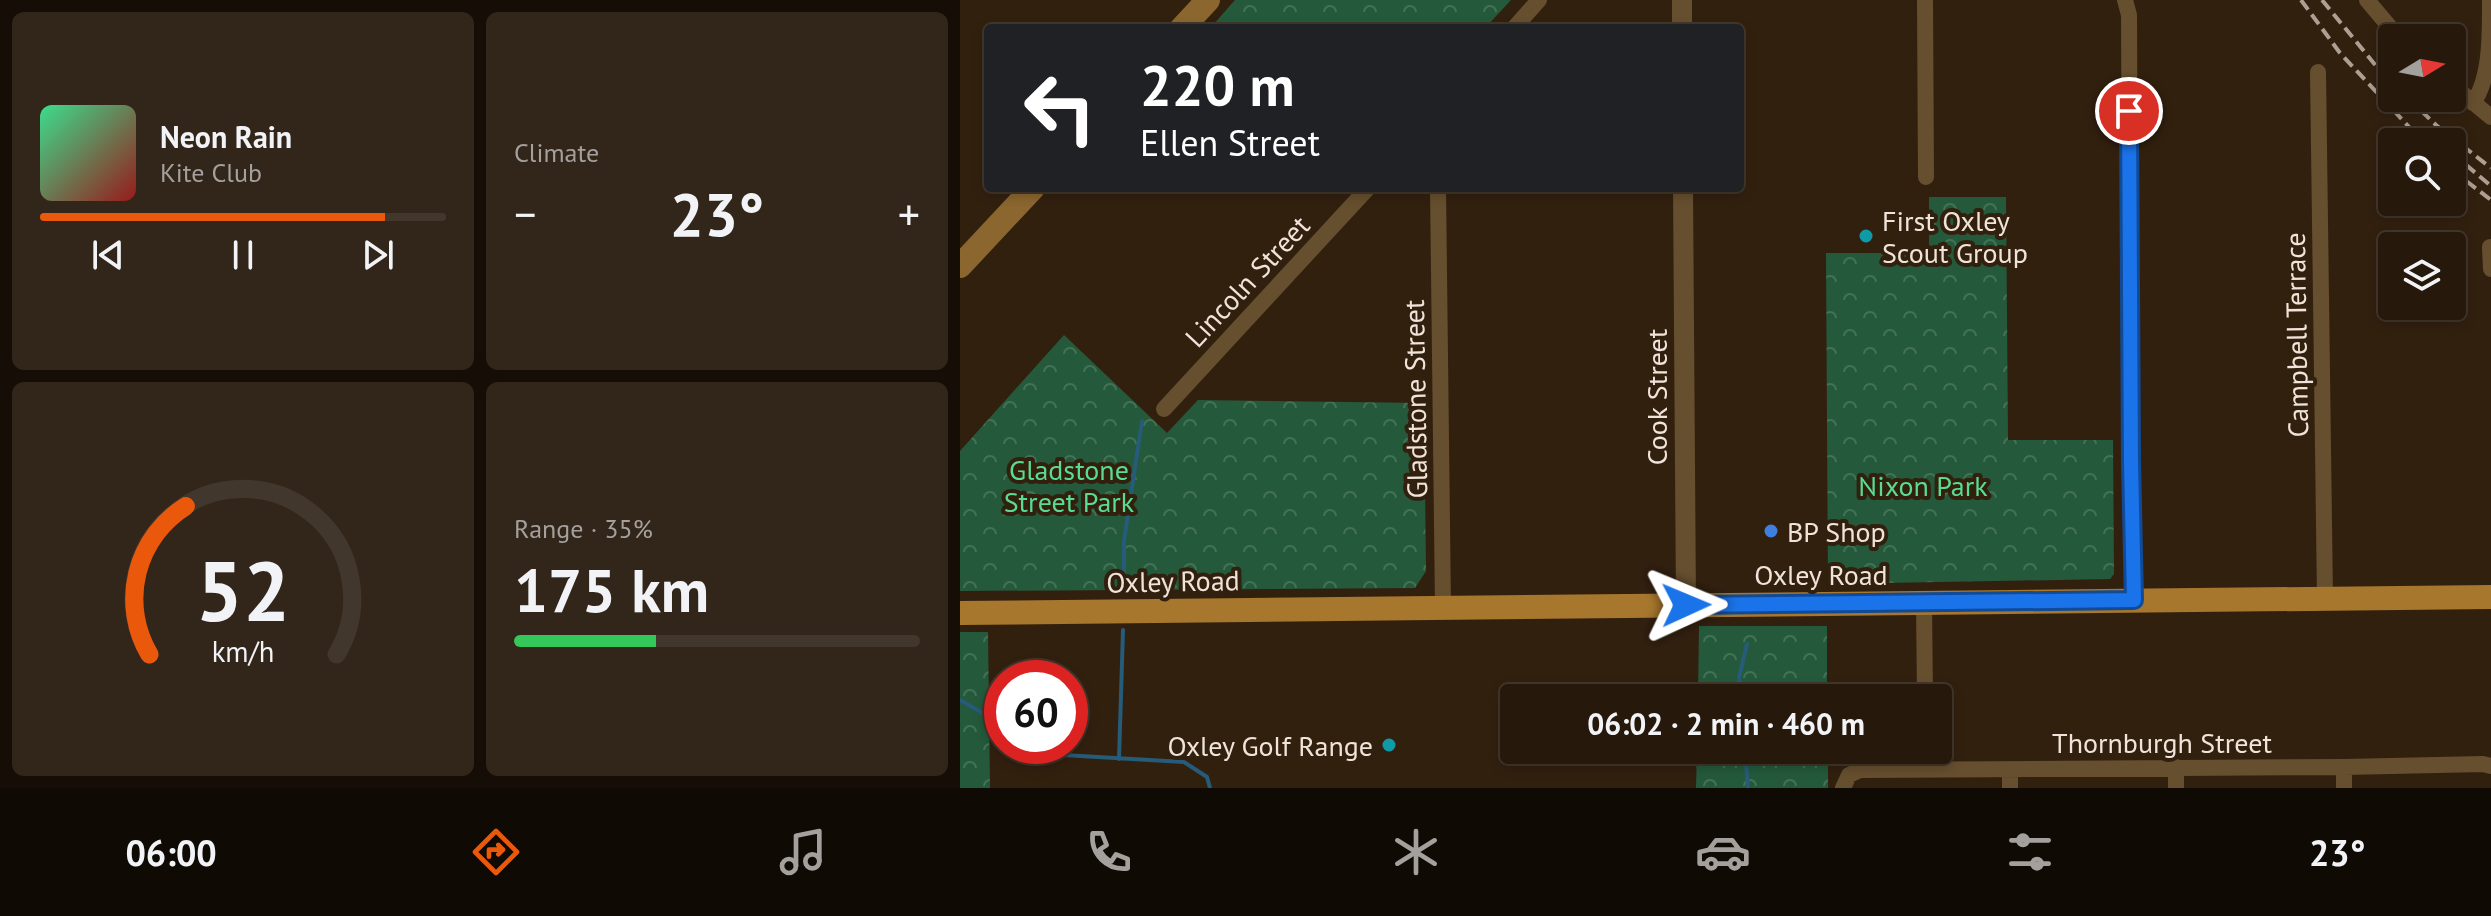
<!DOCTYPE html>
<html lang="en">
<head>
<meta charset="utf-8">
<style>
  :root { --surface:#26180b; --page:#322519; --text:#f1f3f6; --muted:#a4a09d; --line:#42372c; --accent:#ea580c }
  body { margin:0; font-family:"PT Sans",sans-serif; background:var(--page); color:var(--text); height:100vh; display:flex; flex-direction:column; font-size:30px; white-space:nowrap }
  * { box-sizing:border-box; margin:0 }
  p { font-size:26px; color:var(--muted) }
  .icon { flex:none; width:44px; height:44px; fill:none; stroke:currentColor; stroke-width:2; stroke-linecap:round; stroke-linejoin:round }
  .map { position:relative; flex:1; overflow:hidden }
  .details { display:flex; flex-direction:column; gap:12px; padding:12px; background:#150d06; width:960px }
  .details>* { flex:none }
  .hud { position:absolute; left:24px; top:24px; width:760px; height:168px; border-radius:8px; box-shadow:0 4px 12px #0003,0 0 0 2px var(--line); background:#202124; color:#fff; overflow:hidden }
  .needle { width:52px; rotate:80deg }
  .buttons { position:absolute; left:1418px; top:24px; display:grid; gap:16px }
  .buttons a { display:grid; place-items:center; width:88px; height:88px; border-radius:8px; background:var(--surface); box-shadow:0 4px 12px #0003,0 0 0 2px var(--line); font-size:40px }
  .speed { position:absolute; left:24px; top:660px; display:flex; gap:16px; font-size:40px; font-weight:700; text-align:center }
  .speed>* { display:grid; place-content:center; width:104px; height:104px; border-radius:50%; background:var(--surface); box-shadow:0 4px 12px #0003,0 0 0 2px var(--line); line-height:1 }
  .speed .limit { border:12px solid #d22; background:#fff; color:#111 }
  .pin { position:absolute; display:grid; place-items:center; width:68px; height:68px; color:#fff; margin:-34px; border:4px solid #fff; border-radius:50%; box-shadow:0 2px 8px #0007 }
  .me { position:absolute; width:88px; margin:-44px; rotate:89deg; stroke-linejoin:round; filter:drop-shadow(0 0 6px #0008) }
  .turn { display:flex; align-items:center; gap:28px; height:168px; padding:0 24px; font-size:36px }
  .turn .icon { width:104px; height:104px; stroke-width:2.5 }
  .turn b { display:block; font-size:56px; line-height:68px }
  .big { font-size:60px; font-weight:700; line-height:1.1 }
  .details .tile { flex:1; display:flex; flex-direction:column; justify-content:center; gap:12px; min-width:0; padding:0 28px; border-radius:12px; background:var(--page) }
  .details .dial { align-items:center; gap:0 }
  .dial svg { height:208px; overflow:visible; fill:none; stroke:var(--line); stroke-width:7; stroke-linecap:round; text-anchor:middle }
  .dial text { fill:var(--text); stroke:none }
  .song { display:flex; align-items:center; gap:24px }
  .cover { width:96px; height:96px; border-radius:12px; background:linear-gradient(135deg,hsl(150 70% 55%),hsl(0 70% 35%)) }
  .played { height:8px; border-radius:4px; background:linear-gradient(90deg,var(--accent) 85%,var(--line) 85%) }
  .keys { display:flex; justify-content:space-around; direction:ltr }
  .heat { display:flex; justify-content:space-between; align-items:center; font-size:44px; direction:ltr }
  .charge { height:12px; border-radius:6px; background:linear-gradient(90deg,#34c759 35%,var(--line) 0) }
  .details .tiles { flex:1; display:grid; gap:12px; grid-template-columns:repeat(2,1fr) }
  .trip { position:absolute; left:540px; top:684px; width:452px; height:80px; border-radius:8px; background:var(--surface); box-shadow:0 4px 12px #0003,0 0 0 2px var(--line); font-weight:700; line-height:80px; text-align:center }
  .dock { display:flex; height:128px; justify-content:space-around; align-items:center; background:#0f0a04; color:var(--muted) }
  .dock .icon { width:56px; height:56px }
  .dock .on { color:var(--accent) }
  .dock b { font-size:36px; color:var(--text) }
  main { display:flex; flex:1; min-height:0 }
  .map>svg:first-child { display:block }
  .park { fill:url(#park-crowns) }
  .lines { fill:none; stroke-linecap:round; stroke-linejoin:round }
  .stream { stroke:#265b7a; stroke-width:4 }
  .minor { stroke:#664f2f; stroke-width:16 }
  .tertiary { stroke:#664f2f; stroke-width:20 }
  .secondary { stroke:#8b662f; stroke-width:24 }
  .primary { stroke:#a7772d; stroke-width:24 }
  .rail { stroke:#ae9f93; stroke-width:4; stroke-dasharray:12 6; stroke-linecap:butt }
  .route-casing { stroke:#114b97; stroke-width:20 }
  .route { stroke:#1a73e8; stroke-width:14 }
  .culture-dot { fill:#0f9aa8; stroke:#32200f; stroke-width:3 }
  .shop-dot { fill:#3f7fe0; stroke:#32200f; stroke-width:3 }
  .labels { text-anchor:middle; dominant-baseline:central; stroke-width:8; stroke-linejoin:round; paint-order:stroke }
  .poi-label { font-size:28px; fill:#f0e3d9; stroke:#32200f; text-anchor:start }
  .street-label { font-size:28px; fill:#f0e3d9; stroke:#32200f }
  .park-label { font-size:28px; fill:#58dc94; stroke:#32200f }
</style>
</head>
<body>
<main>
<section class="details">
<div class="tiles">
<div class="tile">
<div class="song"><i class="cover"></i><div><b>Neon Rain</b><p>Kite Club</p></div></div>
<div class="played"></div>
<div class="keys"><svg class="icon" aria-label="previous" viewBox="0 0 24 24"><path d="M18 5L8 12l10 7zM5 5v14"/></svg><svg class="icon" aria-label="pause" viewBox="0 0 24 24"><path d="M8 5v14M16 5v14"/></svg><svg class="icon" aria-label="next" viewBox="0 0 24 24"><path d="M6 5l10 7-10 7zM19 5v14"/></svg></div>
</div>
<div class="tile"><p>Climate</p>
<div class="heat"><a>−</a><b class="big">23°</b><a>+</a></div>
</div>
<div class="tile dial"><svg viewBox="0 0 100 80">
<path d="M14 69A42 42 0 1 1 86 69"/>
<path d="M14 69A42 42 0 0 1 28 12" stroke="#ea580c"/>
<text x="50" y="56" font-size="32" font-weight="700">52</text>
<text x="50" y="72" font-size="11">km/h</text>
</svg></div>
<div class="tile"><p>Range · 35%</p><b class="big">175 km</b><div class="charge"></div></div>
</div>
</section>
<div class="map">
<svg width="1531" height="788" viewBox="0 0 1531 788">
  <defs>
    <pattern id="park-crowns" width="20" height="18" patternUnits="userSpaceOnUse" patternTransform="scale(2)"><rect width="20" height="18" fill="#245a3b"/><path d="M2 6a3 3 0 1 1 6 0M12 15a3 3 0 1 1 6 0" fill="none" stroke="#447257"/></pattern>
  </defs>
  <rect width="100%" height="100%" fill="#32200f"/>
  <!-- park -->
  <path class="park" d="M 275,0 L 551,0 L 525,28 L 256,28 L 253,25 Z
    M 969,197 L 1046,197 L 1048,440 L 1153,440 L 1154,574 L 1150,579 L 868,584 L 866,253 L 924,253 L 924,248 L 969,248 Z
    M 104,335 L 207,433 L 238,400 L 464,403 L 466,571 L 455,588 L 0,591 L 0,451 Z
    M 739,626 L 867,626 L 867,698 L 738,698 Z
    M 0,632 L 28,632 L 30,788 L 0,788 Z
    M 737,750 L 868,750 L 868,788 L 736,788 Z"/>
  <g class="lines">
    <!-- stream -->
    <path class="stream" d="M 164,590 L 164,541 L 182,421
      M 781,698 L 779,678 L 787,644
      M 0,700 L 19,711 L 42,730
      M 68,746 L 86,754 L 224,762 L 247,777 L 250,788
      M 785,750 L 788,788
      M 159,759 L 163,630"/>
    <!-- minor -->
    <path class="minor" d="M 965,0 L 966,177
      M 1165,0 L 1169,15 L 1171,462 L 1174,600
      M 1407,0 L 1439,38
      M 554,28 L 579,0
      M 1358,72 L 1365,598
      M 1492,85 L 1531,117
      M 1513,103 C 1531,78 1530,34 1530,0
      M 478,188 L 483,608
      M 1530,247 L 1531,269
      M 204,409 L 408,188
      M 964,603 L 965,698
      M 966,750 L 966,769
      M 1216,767 L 1216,788
      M 1384,767 L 1384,788
      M 1050,769 L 1050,788
      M 883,788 L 889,775 L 900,770 L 1384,767 L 1523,764 L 1531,766"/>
    <!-- tertiary -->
    <path class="tertiary" d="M 722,0 L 722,28
      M 723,188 L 726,605"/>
    <!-- secondary -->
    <path class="secondary" d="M 222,28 L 248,0
      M 0,266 L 73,188"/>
    <!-- primary -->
    <path class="primary" d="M 0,613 L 1531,597"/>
    <!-- rail -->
    <path class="rail" d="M 1341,0 L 1380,53 L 1463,142
      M 1362,0 L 1417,67 L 1432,82
      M 1448,98 L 1476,125 L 1531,168
      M 1492,153 L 1531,186
      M 1492,170 L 1531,200"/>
  </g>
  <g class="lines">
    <defs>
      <path id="route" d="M 726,605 L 1174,600 L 1171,462 L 1169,111"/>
    </defs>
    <!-- route casing -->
    <use href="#route" class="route-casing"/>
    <!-- route -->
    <use href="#route" class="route"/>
  </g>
  <!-- markers -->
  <g class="culture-dot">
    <circle cx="906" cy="236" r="8"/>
    <circle cx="429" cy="745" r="8"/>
  </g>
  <circle class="shop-dot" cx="811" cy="531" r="8"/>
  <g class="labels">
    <!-- poi labels -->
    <g class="poi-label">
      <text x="922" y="220">First Oxley<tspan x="922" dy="32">Scout Group</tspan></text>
      <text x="827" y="531">BP Shop</text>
      <text x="413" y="745" text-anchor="end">Oxley Golf Range</text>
    </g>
    <!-- street labels -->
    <g class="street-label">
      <text transform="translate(287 281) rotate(-47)">Lincoln Street</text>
      <text transform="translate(1336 335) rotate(-91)">Campbell Terrace</text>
      <text transform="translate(696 397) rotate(-90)">Cook Street</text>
      <text transform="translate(455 399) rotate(-91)">Gladstone Street</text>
      <text x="861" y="574">Oxley Road</text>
      <text transform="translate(213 581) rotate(-1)">Oxley Road</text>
      <text x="1202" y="742">Thornburgh Street</text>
    </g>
    <!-- park labels -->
    <g class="park-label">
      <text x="109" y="469">Gladstone<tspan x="109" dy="32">Street Park</tspan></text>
      <text x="963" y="485">Nixon Park</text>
    </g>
  </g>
</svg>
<div class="buttons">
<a><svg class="needle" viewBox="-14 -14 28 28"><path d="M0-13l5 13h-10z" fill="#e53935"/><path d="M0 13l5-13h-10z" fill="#a4a09d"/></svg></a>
<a><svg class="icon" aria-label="search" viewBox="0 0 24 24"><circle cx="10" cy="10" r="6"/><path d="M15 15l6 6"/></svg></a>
<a><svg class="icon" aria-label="layers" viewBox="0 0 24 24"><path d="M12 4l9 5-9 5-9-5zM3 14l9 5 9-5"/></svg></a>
</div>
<div class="speed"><div class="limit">60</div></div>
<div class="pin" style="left:1169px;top:111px;background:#d93025"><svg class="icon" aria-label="arrive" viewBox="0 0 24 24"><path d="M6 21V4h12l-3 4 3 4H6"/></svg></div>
<svg class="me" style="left:726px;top:605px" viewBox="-20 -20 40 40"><path d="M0-17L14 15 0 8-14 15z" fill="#1a73e8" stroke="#fff" stroke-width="4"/></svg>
<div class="trip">06:02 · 2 min · 460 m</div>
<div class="hud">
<div class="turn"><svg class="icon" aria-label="left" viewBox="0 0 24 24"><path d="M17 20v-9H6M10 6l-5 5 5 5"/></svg><div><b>220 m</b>Ellen Street</div></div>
</div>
</div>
</main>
<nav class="dock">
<b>06:00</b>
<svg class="icon on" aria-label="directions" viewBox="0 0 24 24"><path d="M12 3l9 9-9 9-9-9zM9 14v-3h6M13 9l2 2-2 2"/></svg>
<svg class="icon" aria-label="music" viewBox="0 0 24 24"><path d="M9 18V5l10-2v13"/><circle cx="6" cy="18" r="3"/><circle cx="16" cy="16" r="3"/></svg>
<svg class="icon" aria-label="phone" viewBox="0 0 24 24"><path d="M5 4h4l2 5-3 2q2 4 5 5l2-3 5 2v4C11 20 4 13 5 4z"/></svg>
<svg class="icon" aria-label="climate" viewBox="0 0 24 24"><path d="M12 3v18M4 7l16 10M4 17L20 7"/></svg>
<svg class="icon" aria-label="car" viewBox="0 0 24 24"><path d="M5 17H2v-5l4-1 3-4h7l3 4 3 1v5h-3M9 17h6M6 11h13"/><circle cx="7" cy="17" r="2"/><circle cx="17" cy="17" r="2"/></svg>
<svg class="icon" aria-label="filters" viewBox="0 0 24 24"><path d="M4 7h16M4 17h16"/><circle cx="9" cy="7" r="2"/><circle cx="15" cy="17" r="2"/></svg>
<b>23°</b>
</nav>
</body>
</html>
